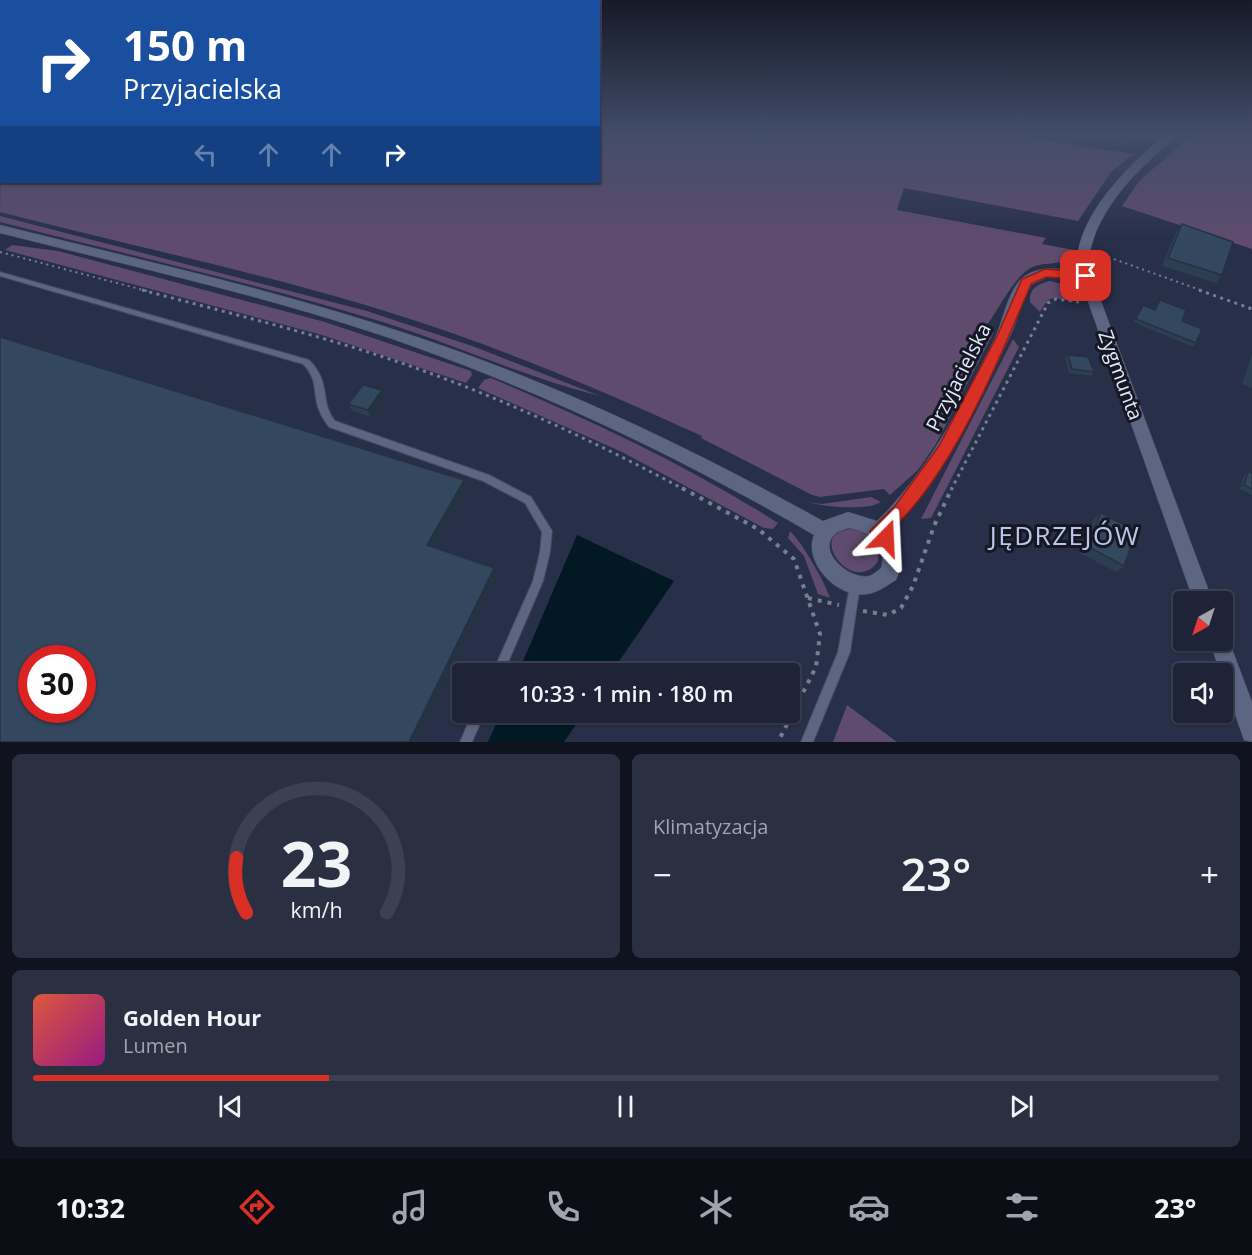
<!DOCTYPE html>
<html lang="pl">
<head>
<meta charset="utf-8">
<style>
  :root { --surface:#1e2337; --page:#2b2f42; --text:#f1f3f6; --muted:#a1a4ad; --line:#3c4052; --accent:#d93025 }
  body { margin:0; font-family:"Open Sans",sans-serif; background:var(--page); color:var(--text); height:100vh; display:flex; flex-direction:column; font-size:22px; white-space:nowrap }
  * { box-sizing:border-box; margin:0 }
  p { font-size:20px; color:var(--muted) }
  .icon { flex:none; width:33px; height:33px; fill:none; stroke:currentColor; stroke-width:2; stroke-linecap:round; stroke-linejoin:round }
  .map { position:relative; height:742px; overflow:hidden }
  .details { display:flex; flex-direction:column; gap:12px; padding:12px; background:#10131e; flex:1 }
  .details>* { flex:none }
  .top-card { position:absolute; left:0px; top:0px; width:600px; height:183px; box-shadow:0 2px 4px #0004,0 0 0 2px var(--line); background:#1a4fa0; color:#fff; overflow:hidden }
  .needle { width:39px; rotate:219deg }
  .fabs { position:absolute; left:1173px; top:591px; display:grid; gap:12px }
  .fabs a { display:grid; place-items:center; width:60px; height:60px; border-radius:6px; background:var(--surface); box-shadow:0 2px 4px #0004,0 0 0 2px var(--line); font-size:30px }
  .speed { position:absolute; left:18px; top:645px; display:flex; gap:12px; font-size:30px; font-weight:700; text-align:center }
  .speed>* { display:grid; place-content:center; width:78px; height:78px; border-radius:50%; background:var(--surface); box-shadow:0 2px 4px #0004,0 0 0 2px var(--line); line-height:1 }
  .speed .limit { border:9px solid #d22; background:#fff; color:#111 }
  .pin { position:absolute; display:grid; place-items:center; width:51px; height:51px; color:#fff; margin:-26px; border-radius:12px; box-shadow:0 3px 9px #0006 }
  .me { position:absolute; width:66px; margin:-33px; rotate:21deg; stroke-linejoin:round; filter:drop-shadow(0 0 4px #0008) }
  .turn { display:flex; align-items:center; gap:21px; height:126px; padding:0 24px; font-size:27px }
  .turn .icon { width:78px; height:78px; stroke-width:2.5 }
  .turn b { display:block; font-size:42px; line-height:51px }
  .lanes { display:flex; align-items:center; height:57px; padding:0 24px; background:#0003; justify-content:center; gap:30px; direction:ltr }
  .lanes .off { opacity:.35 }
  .big { font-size:45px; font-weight:600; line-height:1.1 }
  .details .card { flex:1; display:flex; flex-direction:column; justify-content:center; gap:9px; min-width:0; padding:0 21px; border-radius:9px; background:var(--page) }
  .details .dial { align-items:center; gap:0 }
  .dial svg { height:156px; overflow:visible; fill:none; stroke:var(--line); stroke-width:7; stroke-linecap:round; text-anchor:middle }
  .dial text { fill:var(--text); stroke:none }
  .song { display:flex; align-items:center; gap:18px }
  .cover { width:72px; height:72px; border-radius:9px; background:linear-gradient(135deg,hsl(10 70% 55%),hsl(310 70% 35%)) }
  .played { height:6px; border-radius:3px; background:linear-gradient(90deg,var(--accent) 25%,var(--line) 25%) }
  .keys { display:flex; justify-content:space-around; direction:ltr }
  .heat { display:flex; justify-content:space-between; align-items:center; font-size:33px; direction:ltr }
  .details .tiles { flex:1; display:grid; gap:12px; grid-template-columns:1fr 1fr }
  .card:last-child { grid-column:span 2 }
  .trip { position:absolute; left:452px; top:663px; width:348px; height:60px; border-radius:6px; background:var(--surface); box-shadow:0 2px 4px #0004,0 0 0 2px var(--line); font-weight:600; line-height:60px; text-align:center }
  .menu { display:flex; height:96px; justify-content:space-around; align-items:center; background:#0c0e16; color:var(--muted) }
  .menu .icon { width:42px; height:42px }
  .menu .current { color:var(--accent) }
  .menu b { font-size:27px; color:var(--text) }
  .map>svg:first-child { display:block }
  .green { fill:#5e4b6d }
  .water { fill:#021823 }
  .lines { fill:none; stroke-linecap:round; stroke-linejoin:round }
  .service-casing { stroke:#43495f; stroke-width:2 }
  .minor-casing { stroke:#43495f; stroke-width:1 }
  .path-far2 { stroke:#777e94; stroke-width:2; stroke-dasharray:2 4; stroke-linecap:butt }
  .path-far1 { stroke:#777e94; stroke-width:3; stroke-dasharray:3 4.5; stroke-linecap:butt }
  .path { stroke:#777e94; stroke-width:4; stroke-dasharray:4 6; stroke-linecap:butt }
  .service { fill:#5c6582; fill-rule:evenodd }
  .minor { fill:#5c6582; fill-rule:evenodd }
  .wall { fill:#2c3e52 }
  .shaded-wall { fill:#243242 }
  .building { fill:#33485f; stroke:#243242; stroke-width:1.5; fill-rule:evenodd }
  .route { fill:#d93025; stroke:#8d1f18; stroke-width:1.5 }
  .labels { text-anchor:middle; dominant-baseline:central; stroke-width:6; stroke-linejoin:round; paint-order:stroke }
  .street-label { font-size:20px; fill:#e3e8f9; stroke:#151824 }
  .near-neighbourhood-label { font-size:26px; letter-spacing:1.5px; fill:#bcc7e8; stroke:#151824 }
</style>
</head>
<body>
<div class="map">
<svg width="1252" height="742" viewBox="0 0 1252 742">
  <rect width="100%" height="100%" fill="#282f49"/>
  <!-- green -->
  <path class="green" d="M 599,135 L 1012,135 L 1133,154 L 1111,172 L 1078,221 L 904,188 L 897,210 L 1046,238 L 1042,244 L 1074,250 C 1064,270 1045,259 1029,269 C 1014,278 998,310 987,325 L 993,334 L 936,444 L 918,470 L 890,495 L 884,489 L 820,497 L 812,495 L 701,438 L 702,436 C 623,400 544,366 463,337 C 314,283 154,252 0,212 L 1,139 L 2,182 L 598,182 Z
    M 1192,135 L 1252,135 L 1252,249 L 1122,206 L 1140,180 Z
    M 0,216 L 367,311 L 475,347 L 600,396 C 527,378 458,346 386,323 C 259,284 129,255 0,222 Z
    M 12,245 L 58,251 L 325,322 L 471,371 L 472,375 L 466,383 L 322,335 L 5,250 Z
    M 1050,281 L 1074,287 L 1084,298 C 1080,298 1078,299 1074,300 C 1055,303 1054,288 1040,312 L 1030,302 C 1029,288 1038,284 1050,281 Z
    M 1013,339 L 1019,347 L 931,518 L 921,519 Z
    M 491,378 C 590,420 687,465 778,523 L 773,529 L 764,528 L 622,452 L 478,388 L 484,380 Z
    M 871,497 L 881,502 C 867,511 824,507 808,502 L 822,504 Z
    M 854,529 C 869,534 881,544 878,561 C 853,599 802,529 854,529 Z
    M 790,531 C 802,542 825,582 830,598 L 818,594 L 804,556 L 788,538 Z
    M 847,705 L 897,742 L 833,742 Z"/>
  <!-- water -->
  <path class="water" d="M 577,535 L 674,581 L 611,673 L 518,673 Z
    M 501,713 L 501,712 L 584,713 L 564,742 L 488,742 Z"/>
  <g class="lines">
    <defs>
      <path id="service" d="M 0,272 L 309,360 C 315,366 319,372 322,380 C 327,396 324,407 335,421 L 489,475 L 531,497 L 552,531 L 550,552 L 543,581 L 503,674 L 492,674 L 533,581 L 540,552 L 542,532 L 525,503 L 483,481 L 329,427 C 325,421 321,416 319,410 C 312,391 319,381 303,364 L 0,276 Z
        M 855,580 L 859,581 L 860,585 L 850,652 L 813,742 L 801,742 L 838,652 L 850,585 L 851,581 Z
        M 473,712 L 485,712 L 472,742 L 460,742 Z"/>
      <path id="minor" d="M 1165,135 L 1177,135 C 1169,144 1158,151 1150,160 C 1124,184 1096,218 1090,253 C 1089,264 1092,275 1095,285 L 1213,602 L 1194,602 L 1080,279 L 1047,277 L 1031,285 C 1021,301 1018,320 1010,336 C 977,406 945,476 890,532 C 901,548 904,562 896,580 C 883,588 872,597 856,594 C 831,591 804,560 814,535 C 685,460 552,396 412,346 C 278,298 137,268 0,233 L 0,225 C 140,260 282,291 420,338 C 560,385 693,449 823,521 L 848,512 L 877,521 C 930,469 962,404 995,338 C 1003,321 1007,293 1021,279 C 1036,265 1059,269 1078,270 C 1071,221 1130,163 1165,135 ZM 848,528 C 869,531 888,545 881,568 C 877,571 873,575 869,576 C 850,580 816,552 835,534 C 838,531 844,530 848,528 Z
        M 1222,631 L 1226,633 L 1252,702 L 1252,742 L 1244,740 L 1209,640 L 1222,640 Z"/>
    </defs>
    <!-- service casing -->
    <use href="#service" class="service-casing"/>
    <!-- minor casing -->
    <use href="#minor" class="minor-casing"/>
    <!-- path-far2 -->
    <path class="path-far2" d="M 0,252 L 147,291
      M 1097,253 L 1203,291"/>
    <!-- path-far1 -->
    <path class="path-far1" d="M 142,290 C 206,307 271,323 335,342 C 456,377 574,430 685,490
      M 1199,290 L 1252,309
      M 951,490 L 1048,303 L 1056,299 L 1079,302"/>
    <!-- path -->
    <path class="path" d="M 682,488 L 758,529 L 794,559 L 820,634 L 816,667 L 778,742
      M 808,598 L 839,605
      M 863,611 L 888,615 L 901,608 L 913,586 L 934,526 L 952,488"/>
    <!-- service -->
    <use href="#service" class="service"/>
    <!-- minor -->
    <use href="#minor" class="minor"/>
  </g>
  <!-- wall -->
  <path class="wall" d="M 1094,135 L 1127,135 L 1127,142 L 1125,146 Z
    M 1182,224 L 1222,275 L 1216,283 L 1162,266 L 1176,232 Z
    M 1160,300 L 1182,321 L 1196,343 L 1193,347 L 1133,322 L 1140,309 L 1143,305 L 1154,310 Z
    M 1252,354 L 1252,388 L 1242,384 Z
    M 1068,355 L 1094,372 L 1091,376 L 1069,373 L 1065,358 Z
    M 382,390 L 386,398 L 371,417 L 352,411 L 348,404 Z
    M 1248,472 L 1252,473 L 1252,495 L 1240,489 L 1244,475 Z
    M 1101,513 L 1124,566 L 1116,572 L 1080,553 L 1094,519 Z"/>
  <!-- shaded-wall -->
  <path class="shaded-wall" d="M 382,390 L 386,398 L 371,417 L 368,410 Z
    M 464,480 L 467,490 L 431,555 L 427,545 Z
    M 494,568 L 497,577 L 418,742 L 409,742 Z"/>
  <!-- building -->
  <path class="building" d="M 1107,135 L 1127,135 L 1127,142 Z
    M 1182,224 L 1233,242 L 1222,275 L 1168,258 Z
    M 1160,300 L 1186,310 L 1182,321 L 1202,329 L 1196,343 L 1136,319 L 1143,305 L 1155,310 Z
    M 0,337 L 464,480 L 427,545 L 494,568 L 409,742 L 0,742 ZM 32,658 L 82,658 L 82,710 L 32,710 Z
    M 1068,355 L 1088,357 L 1094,372 L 1072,369 Z
    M 363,385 L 382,390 L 368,410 L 348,404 Z
    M 1248,472 L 1252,473 L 1252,489 L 1244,485 Z
    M 1101,513 L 1136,531 L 1124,566 L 1087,546 Z"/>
  <!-- sky -->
  <linearGradient id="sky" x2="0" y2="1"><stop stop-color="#161a28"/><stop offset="0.56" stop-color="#424d6a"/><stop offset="1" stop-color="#424d6a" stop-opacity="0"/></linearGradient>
  <rect width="1252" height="239" fill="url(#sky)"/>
  <!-- route -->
  <path class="route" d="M 1045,269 L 1086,272 L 1092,276 L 1086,280 L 1046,277 L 1031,284 C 999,361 952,475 890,531 L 894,538 L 891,544 L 886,546 L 880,544 L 870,531 L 895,506 L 939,446 L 998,334 L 1022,279 Z"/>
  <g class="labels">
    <!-- street labels -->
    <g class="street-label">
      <text transform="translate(1121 375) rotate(70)">Zygmunta</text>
      <text transform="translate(958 377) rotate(-63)">Przyjacielska</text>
    </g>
    <!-- near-neighbourhood labels -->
    <g class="near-neighbourhood-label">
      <text x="1065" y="535">JĘDRZEJÓW</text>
    </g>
  </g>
</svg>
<div class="fabs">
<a><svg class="needle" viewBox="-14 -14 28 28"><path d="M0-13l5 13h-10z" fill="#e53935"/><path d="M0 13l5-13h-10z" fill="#a1a4ad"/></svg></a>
<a><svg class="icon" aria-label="sound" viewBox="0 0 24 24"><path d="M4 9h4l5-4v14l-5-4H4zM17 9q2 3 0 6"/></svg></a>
</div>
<div class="speed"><div class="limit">30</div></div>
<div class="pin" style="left:1086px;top:276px;background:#d93025"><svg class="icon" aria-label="arrive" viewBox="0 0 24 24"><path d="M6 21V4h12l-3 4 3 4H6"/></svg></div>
<svg class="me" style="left:886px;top:538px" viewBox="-20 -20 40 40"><path d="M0-17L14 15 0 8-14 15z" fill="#d93025" stroke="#fff" stroke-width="4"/></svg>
<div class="trip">10:33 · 1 min · 180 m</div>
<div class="top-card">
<div class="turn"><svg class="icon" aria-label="right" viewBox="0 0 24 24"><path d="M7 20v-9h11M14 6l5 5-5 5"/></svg><div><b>150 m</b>Przyjacielska</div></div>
<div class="lanes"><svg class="icon off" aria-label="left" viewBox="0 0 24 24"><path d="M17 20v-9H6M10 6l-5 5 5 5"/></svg><svg class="icon off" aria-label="ahead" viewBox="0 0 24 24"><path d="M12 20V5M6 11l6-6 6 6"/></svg><svg class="icon off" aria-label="ahead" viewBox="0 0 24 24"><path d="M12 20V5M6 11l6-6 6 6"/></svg><svg class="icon" aria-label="right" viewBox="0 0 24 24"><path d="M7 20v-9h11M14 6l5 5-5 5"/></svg></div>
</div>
</div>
<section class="details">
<div class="tiles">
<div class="card dial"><svg viewBox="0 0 100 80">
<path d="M14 69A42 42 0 1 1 86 69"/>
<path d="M14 69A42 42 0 0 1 9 41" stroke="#d93025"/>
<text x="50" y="56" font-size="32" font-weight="700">23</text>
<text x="50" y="72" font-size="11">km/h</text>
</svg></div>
<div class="card"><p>Klimatyzacja</p>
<div class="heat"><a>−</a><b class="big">23°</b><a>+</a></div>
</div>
<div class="card">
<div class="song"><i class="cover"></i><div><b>Golden Hour</b><p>Lumen</p></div></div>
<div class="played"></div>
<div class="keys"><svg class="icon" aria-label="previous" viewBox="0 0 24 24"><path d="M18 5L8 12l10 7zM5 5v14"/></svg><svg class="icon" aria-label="pause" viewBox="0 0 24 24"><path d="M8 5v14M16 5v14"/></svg><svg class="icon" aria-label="next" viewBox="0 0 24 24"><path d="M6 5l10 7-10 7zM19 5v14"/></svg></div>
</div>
</div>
</section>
<nav class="menu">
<b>10:32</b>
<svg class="icon current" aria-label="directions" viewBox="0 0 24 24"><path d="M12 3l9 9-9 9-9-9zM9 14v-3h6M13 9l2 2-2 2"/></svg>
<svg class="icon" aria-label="music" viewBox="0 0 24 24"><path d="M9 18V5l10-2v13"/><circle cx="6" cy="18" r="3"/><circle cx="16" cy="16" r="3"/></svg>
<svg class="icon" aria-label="phone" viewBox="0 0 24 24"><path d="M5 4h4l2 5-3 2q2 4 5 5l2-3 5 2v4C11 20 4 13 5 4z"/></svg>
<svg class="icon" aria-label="climate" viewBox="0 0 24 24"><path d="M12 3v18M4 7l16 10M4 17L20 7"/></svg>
<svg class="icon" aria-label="car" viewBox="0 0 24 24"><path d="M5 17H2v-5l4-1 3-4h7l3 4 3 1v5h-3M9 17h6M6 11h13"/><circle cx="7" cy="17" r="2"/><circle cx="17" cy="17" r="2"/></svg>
<svg class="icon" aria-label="filters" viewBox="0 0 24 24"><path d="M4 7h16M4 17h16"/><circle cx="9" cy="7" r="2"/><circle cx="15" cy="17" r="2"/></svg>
<b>23°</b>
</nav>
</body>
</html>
